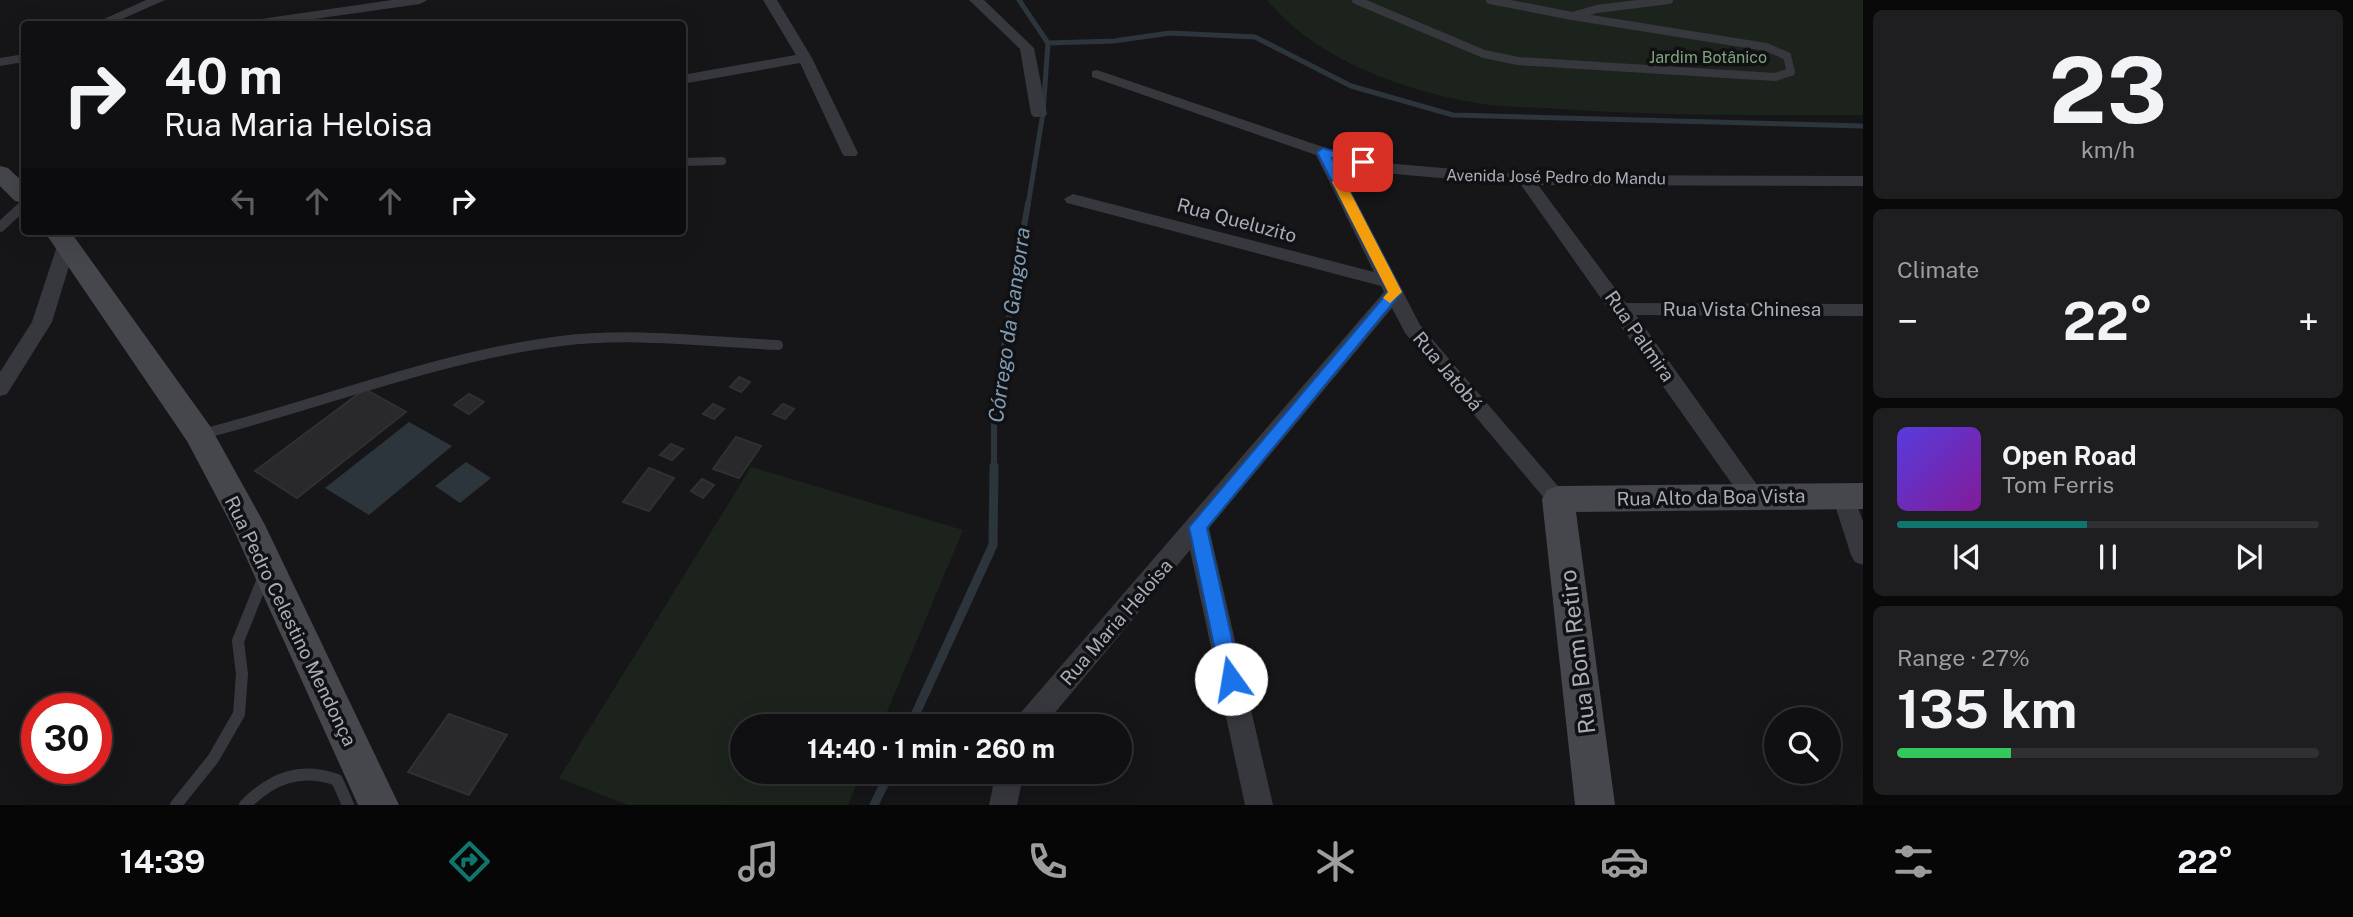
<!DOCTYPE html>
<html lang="en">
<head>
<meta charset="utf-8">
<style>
  :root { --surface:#101012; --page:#1e1e20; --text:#f1f3f6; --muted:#9c9d9f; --line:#303032; --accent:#0f766e }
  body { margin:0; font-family:"Public Sans",sans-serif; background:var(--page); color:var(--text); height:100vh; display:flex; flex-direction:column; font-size:26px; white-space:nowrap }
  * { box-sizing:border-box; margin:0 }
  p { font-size:23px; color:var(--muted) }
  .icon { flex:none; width:38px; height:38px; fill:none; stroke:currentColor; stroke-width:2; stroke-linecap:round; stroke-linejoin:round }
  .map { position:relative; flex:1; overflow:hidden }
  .sheet { display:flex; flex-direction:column; gap:10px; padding:10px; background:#09090a; width:490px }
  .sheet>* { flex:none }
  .guide { position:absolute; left:21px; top:21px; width:665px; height:214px; border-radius:7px; box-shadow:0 7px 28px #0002,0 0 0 2px var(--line); background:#101012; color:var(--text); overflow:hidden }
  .controls { position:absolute; left:1764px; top:707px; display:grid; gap:14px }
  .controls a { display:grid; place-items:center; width:77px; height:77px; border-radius:50%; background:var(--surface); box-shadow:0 7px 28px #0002,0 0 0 2px var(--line); font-size:35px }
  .speed { position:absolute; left:21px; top:693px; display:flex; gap:14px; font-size:35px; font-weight:700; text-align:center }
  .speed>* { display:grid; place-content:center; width:91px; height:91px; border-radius:50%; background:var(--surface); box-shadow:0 7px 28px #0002,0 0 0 2px var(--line); line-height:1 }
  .speed .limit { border:10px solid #d22; background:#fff; color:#111 }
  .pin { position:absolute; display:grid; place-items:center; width:60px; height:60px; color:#fff; margin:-30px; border-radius:14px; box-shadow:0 4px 10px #0006 }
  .me { position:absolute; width:77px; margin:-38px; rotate:347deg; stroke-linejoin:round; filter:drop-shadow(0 0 5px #0008) }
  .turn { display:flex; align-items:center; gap:24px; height:147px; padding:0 28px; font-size:32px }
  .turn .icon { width:91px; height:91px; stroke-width:2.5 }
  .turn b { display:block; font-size:49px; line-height:60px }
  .lanes { display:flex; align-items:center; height:66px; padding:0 28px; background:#0003; justify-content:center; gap:35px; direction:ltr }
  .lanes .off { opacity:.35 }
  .big { font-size:52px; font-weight:700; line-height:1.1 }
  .sheet .card { flex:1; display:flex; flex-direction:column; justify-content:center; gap:10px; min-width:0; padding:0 24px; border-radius:10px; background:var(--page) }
  .sheet .dial { align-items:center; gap:0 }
  .dial b { font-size:91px; line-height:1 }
  .song { display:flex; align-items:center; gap:21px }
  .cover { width:84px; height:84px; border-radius:10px; background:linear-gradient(135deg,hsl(250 70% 55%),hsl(290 70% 35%)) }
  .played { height:7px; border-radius:4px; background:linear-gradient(90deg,var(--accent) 45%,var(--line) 45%) }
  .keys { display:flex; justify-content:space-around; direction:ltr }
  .heat { display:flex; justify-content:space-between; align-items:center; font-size:38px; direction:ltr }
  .charge { height:10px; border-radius:5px; background:linear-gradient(90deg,#34c759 27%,var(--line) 0) }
  .trip { position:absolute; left:730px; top:714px; width:402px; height:70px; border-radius:35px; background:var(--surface); box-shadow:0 7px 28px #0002,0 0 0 2px var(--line); font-weight:700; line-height:70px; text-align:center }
  .menu { display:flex; height:112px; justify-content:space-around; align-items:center; background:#060607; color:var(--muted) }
  .menu .icon { width:49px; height:49px }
  .menu .active { color:var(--accent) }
  .menu b { font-size:32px; color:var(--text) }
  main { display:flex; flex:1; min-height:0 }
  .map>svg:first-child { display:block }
  .green { fill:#1c231d }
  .water { fill:#2c353c }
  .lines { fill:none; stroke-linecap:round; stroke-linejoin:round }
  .stream-far2 { stroke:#2c353c; stroke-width:5 }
  .stream-far1 { stroke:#2c353c; stroke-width:6 }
  .stream { stroke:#2c353c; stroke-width:9 }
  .building { fill:#29292c; stroke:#303034; stroke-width:2 }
  .lane-far2 { stroke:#37383d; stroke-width:8 }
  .lane-far1 { stroke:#37383d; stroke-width:10 }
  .lane { stroke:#37383d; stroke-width:12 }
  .street { fill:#37383d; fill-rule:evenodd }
  .secondary { fill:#45474d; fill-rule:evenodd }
  .route { fill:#1a73e8; stroke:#114b97; stroke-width:2 }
  .slow { fill:#f59e0b }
  .labels { text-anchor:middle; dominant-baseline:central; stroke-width:7; stroke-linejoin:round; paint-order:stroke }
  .far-park-label { font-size:16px; fill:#7fa381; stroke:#111113 }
  .far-street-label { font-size:16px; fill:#a8adb8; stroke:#111113 }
  .street-label { font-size:19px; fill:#a8adb8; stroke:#111113 }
  .water-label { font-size:21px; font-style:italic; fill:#7f9bb3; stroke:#111113 }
  .near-street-label { font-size:23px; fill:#a8adb8; stroke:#111113 }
</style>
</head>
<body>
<main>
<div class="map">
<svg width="1863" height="805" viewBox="0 0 1863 805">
  <rect width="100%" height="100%" fill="#161618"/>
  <!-- green -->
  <path class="green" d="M 1267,0 L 1863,0 L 1863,115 C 1762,115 1662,116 1561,109 C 1534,107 1504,108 1477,103 C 1403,91 1315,59 1267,0 Z
    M 751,467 L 963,530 L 881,726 L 742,726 L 742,772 L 862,772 L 848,805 L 628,805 L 559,778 Z"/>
  <!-- water -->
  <path class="water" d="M 409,422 L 452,446 L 369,515 L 325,488 Z
    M 466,462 L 491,478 L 460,503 L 435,486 Z"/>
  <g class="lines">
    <!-- stream-far2 -->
    <path class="stream-far2" d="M 1019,0 L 1048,43 L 1043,113 L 1028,205
      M 1048,43 L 1114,41 L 1170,33 L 1255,37 L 1351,86 L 1453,115 L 1863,126"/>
    <!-- stream-far1 -->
    <path class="stream-far1" d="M 994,467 L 994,406 L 1028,203"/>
    <!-- stream -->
    <path class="stream" d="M 910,726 L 993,545 L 994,466
      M 874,805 L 890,772"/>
  </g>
  <!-- building -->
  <path class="building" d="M 739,377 L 750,382 L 741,392 L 730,387 Z
    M 365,389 L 406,412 L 297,498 L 255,471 Z
    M 469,394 L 484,402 L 469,414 L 454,405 Z
    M 713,404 L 724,409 L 714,419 L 703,414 Z
    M 783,404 L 794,409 L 785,419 L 773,414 Z
    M 736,437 L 761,446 L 739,478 L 713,469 Z
    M 671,444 L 683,449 L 672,460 L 660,455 Z
    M 649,468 L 674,478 L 649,511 L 623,502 Z
    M 702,479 L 714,485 L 703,498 L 691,491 Z
    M 449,714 L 507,735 L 469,795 L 408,772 Z"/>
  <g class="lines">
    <!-- lane-far2 -->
    <path class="lane-far2" d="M 1356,0 L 1484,54 L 1518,61 L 1775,77 L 1791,72 L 1787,56 L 1766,47 L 1572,16
      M 1490,0 L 1572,16 L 1597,9 L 1669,0
      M 682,162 L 722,161"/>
    <!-- lane-far1 -->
    <path class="lane-far1" d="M 0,227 L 24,205
      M 202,434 C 321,404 439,356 561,341 C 633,332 706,342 778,345"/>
    <!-- lane -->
    <path class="lane" d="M 176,805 L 213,759 L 239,714 L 242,674 L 238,641 L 265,574
      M 245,805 C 272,778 300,767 337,780 L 348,805"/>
    <!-- street -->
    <path class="street" d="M 146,0 L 165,0 L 111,24 L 93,24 Z
      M 392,0 L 427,0 L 420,4 L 279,24 L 247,24 L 254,20 Z
      M 763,0 L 777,0 L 812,58 L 858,153 L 856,156 L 844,156 L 842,153 L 800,63 L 682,84 L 682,75 L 796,55 Z
      M 969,0 L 984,0 L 1034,48 L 1047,114 L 1044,117 L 1034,117 L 1031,114 L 1020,49 Z
      M 24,54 L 24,62 L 0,66 L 0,58 Z
      M 1097,70 L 1329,149 L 1384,163 L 1526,175 L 1863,176 L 1863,186 L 1538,185 L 1626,303 L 1863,304 L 1863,316 L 1636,315 L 1760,489 L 1763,495 L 1760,501 L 1752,504 L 1744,501 L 1521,185 L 1383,173 L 1335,160 L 1420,325 L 1569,499 L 1566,505 L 1558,508 L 1550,505 L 1405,333 L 1392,308 L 1209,528 L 1273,805 L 1245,805 L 1190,550 L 1044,726 L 1013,726 L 1017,717 L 1384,292 L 1381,286 L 1067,203 L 1064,199 L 1073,194 L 1374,272 L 1316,155 L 1092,77 L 1092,71 Z
      M 67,237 L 76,243 L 52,322 L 7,394 L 0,396 L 0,372 L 32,322 L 58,243 Z
      M 1843,487 L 1851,490 L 1863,521 L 1863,565 L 1855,562 L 1851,555 L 1832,496 L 1835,490 Z
      M 996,772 L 1024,772 L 1017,805 L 989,805 Z"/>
    <!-- secondary -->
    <path class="secondary" d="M 0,166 L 8,168 L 24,183 L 24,203 L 15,201 L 0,186 Z
      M 44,231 L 70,231 L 210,426 L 265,525 L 399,805 L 358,805 L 232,526 L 187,441 Z
      M 1863,483 L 1863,509 L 1576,512 L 1615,805 L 1575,805 L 1542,499 L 1547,490 L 1558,486 Z"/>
  </g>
  <!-- route -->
  <path class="route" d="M 1323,148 L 1369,162 L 1363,166 L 1332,158 L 1402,292 L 1207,528 L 1241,679 L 1238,685 L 1231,688 L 1224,685 L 1221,679 L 1189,527 L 1388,292 L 1317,152 Z"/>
  <!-- slow -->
  <path class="slow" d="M 1338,178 L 1345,182 L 1402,292 L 1390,303 L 1383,298 L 1388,292 L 1332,182 Z"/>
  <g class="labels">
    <!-- far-park labels -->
    <g class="far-park-label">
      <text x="1708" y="57">Jardim Botânico</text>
    </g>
    <!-- far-street labels -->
    <g class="far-street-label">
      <text transform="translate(1556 177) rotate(1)">Avenida José Pedro do Mandu</text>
    </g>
    <!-- street labels -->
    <g class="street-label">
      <text transform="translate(1237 220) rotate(15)">Rua Queluzito</text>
      <text x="1742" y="309">Rua Vista Chinesa</text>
      <text transform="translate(1640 336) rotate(55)">Rua Palmira</text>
      <text transform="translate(1448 371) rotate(50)">Rua Jatobá</text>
      <text transform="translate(1711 497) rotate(-1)">Rua Alto da Boa Vista</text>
      <text transform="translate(291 621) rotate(64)">Rua Pedro Celestino Mendonça</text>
      <text transform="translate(1116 622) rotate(-49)">Rua Maria Heloisa</text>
    </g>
    <!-- water labels -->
    <g class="water-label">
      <text transform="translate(1009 325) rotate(-82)">Córrego da Gangorra</text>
    </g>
    <!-- near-street labels -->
    <g class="near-street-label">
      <text transform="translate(1577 652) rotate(-97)">Rua Bom Retiro</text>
    </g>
  </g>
</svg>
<div class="controls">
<a><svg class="icon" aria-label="search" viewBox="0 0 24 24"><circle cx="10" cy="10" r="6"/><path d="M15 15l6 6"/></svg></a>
</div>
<div class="speed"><div class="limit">30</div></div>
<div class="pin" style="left:1363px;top:162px;background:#d93025"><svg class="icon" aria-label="arrive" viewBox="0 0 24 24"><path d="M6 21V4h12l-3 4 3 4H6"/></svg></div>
<svg class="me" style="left:1231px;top:679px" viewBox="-20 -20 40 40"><circle r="19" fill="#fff"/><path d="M0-13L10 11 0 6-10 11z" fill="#1a73e8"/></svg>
<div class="trip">14:40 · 1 min · 260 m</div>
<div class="guide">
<div class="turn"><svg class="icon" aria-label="right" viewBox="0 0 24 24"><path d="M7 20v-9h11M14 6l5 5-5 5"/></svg><div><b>40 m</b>Rua Maria Heloisa</div></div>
<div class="lanes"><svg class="icon off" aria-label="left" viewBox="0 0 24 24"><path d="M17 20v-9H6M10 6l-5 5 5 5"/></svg><svg class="icon off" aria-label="ahead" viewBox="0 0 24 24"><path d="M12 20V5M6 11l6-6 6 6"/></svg><svg class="icon off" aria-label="ahead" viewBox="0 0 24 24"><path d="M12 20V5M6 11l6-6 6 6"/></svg><svg class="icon" aria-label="right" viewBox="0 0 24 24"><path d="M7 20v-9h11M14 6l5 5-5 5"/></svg></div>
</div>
</div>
<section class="sheet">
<div class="card dial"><b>23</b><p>km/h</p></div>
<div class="card"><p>Climate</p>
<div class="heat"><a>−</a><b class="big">22°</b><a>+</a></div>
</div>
<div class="card">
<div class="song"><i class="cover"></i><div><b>Open Road</b><p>Tom Ferris</p></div></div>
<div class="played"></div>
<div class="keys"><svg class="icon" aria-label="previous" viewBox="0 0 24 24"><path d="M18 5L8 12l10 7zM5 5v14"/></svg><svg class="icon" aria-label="pause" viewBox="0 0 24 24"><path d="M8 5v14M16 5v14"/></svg><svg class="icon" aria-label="next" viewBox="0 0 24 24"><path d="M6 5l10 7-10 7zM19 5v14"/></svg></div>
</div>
<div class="card"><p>Range · 27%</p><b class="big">135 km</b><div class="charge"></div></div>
</section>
</main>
<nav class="menu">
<b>14:39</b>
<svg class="icon active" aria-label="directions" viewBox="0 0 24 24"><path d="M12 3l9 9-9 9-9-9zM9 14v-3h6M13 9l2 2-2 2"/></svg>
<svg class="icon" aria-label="music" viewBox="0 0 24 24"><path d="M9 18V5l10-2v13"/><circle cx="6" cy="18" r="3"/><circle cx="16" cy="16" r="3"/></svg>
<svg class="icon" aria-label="phone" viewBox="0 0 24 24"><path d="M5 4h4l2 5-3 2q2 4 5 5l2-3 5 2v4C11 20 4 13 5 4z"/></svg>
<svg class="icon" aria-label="climate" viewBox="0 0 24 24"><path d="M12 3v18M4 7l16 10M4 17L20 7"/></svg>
<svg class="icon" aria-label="car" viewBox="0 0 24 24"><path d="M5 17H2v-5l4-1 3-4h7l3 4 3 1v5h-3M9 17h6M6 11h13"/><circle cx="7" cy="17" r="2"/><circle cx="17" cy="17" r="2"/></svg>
<svg class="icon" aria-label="filters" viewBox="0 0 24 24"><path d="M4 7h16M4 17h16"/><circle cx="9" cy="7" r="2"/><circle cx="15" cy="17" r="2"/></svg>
<b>22°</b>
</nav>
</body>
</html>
